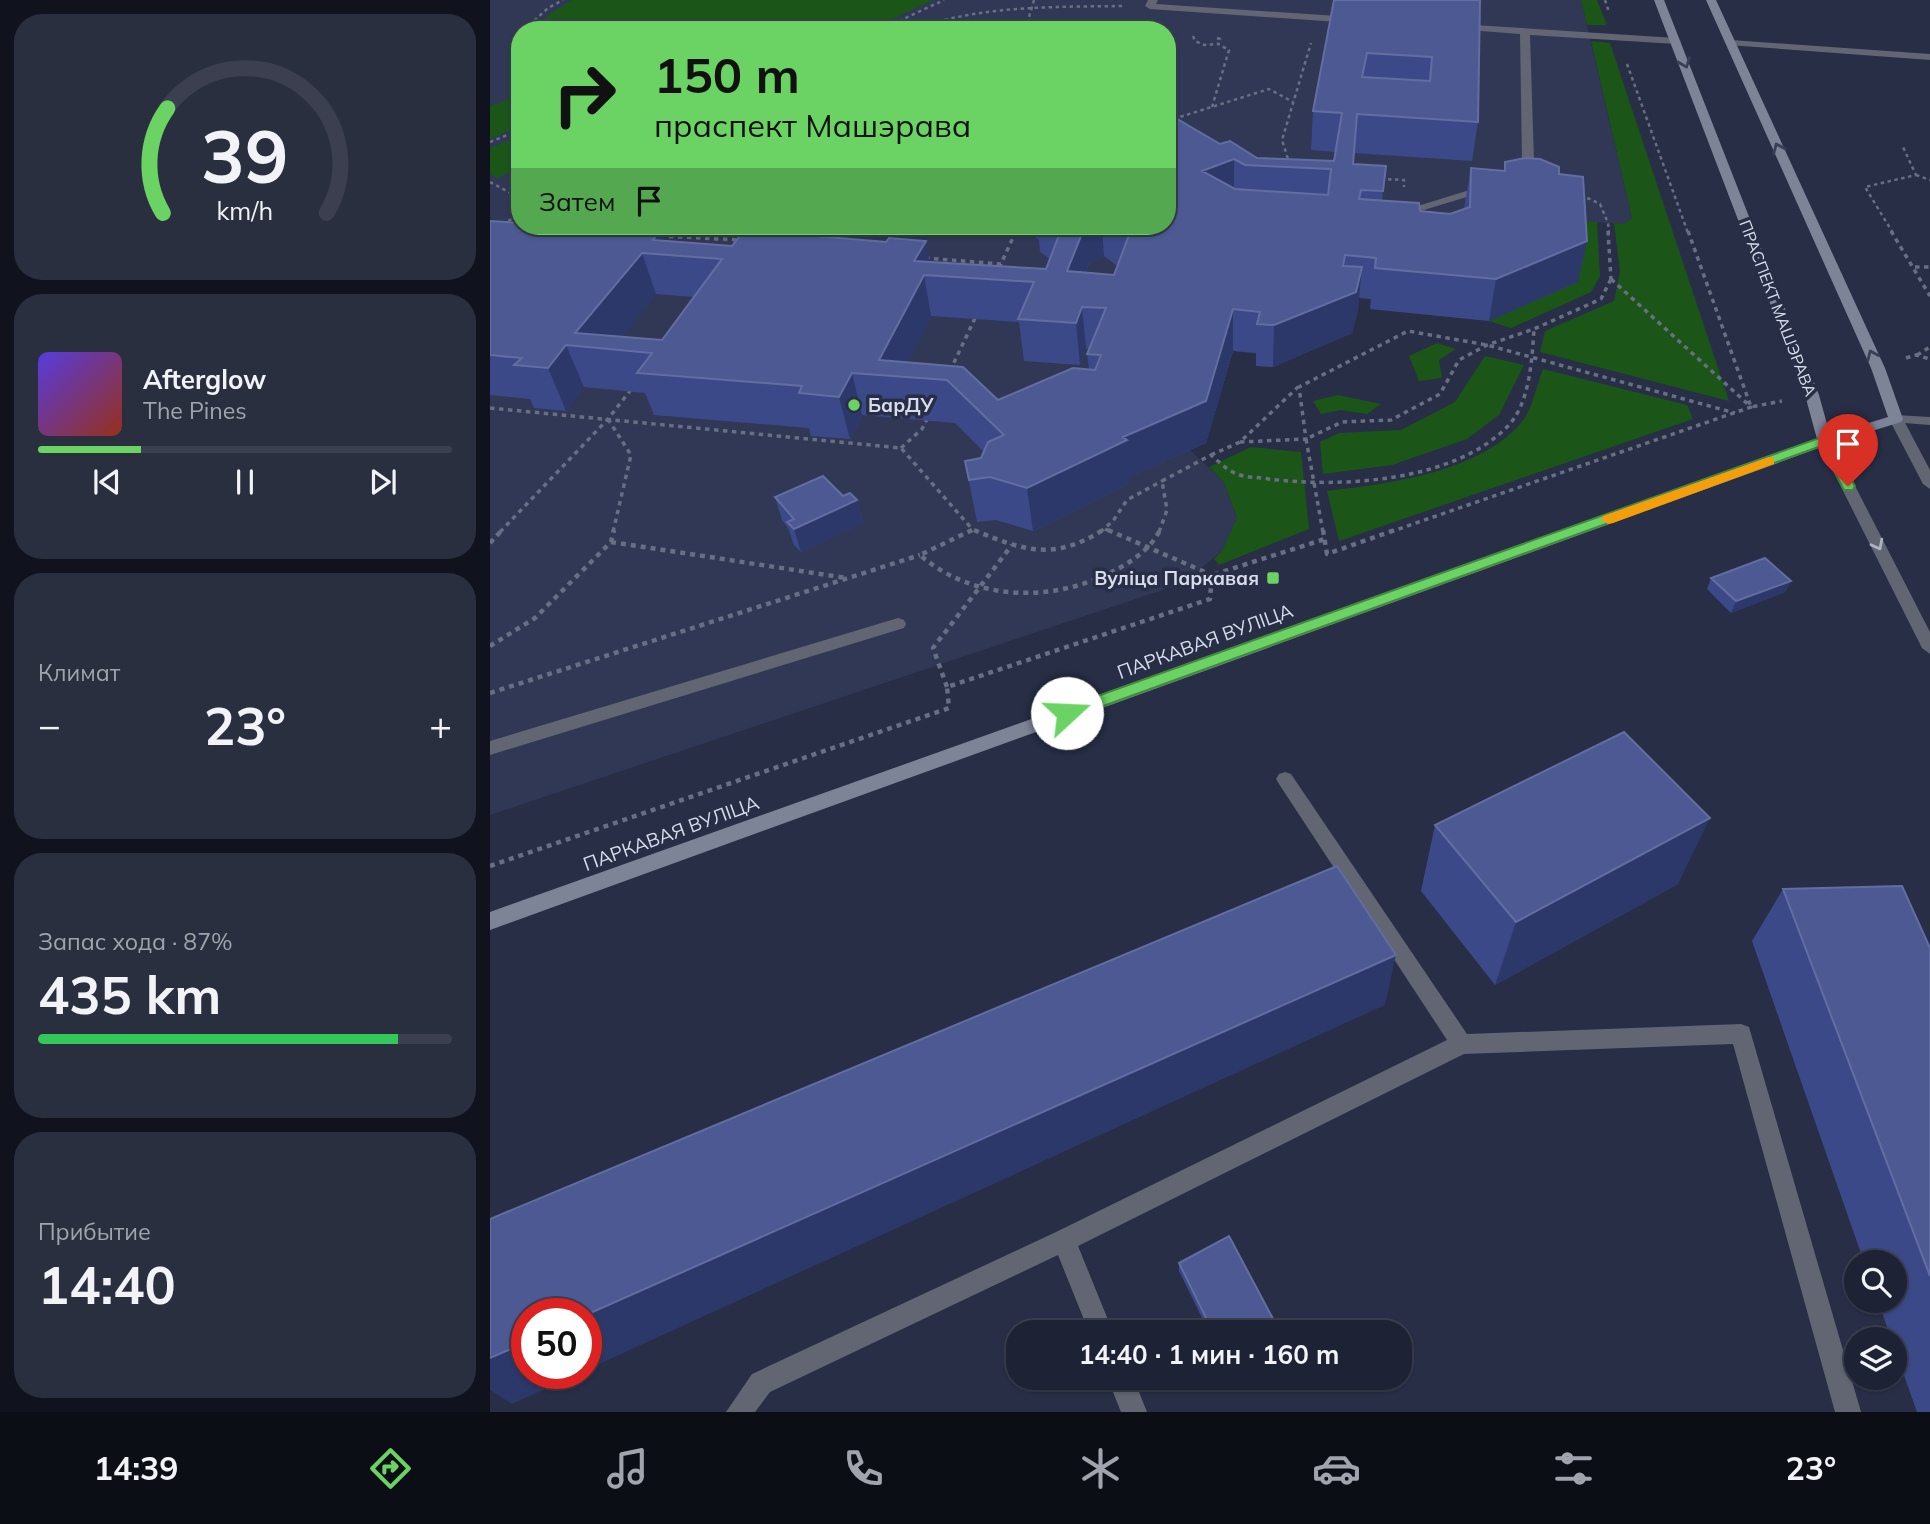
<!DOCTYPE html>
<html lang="ru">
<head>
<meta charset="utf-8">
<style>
  :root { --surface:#1d2234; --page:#2a2f40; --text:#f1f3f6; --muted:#a0a4ac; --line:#3b3f4f; --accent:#6ad363 }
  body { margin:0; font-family:Mulish,sans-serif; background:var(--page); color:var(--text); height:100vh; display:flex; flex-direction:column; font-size:26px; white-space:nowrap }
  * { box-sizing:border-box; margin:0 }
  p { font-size:23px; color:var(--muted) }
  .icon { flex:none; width:38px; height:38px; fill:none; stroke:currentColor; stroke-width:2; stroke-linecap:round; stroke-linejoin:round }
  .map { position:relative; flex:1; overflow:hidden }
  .details { display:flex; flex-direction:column; gap:14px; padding:14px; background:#10131d; width:490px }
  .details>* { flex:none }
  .hud { position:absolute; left:21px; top:21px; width:665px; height:214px; border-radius:28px; box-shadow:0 2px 5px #0004,0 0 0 2px var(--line); background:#6ad363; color:#111; overflow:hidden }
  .fabs { position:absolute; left:1354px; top:1250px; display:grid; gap:14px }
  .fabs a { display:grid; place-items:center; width:63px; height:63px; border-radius:50%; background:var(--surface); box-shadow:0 2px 5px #0004,0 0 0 2px var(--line); font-size:35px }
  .speed { position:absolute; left:21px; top:1298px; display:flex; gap:14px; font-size:35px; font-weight:700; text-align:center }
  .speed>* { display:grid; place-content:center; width:91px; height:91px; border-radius:50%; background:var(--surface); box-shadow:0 2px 5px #0004,0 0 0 2px var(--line); line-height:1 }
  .speed .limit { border:10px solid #d22; background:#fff; color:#111 }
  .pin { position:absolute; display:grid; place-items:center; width:60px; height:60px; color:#fff; margin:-72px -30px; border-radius:50% 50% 50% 0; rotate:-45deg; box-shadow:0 0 7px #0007 }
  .pin .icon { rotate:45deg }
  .me { position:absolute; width:77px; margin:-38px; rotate:70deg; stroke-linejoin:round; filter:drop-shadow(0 0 5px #0008) }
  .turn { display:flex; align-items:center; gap:24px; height:147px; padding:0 28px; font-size:32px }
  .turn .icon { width:91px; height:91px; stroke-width:2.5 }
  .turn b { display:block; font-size:49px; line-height:60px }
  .then { display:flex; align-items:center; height:66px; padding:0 28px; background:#0003; gap:14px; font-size:26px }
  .big { font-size:52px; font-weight:700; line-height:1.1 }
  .details .tile { flex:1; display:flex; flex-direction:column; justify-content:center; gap:10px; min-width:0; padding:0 24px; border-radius:28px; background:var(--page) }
  .details .dial { align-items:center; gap:0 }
  .dial svg { height:182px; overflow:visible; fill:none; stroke:var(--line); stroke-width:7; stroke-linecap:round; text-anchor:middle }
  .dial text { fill:var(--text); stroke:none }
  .song { display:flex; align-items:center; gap:21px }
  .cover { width:84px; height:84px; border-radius:10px; background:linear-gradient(135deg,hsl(250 70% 55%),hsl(10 70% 35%)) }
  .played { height:7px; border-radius:4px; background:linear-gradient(90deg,var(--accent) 25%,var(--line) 25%) }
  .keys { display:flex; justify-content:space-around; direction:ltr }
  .heat { display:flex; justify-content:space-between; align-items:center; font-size:38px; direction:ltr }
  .charge { height:10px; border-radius:5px; background:linear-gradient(90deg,#34c759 87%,var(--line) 0) }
  .trip { position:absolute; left:516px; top:1320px; width:406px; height:70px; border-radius:28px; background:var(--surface); box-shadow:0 2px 5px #0004,0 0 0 2px var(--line); font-weight:700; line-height:70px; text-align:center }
  .menu { display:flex; height:112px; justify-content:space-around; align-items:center; background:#0c0e15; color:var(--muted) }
  .menu .icon { width:49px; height:49px }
  .menu .active { color:var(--accent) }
  .menu b { font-size:32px; color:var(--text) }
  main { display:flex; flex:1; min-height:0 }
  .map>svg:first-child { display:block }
  .built { fill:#303856; fill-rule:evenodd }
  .green { fill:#1b5618 }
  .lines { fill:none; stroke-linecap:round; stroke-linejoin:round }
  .path-far2 { stroke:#686f83; stroke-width:2.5; stroke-dasharray:3.5 3.5; stroke-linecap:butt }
  .path-far1 { stroke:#686f83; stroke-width:3.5; stroke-dasharray:4.5 4.5; stroke-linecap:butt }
  .path { stroke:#686f83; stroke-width:4.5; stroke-dasharray:5 5; stroke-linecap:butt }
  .service { fill:#626672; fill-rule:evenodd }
  .tertiary { fill:#626672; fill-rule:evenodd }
  .secondary { fill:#7e8497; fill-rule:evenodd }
  .wall { fill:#3c4988; fill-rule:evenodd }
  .shaded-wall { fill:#2c3869 }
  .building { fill:#4d5993; stroke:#626ea1; stroke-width:2; fill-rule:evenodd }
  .oneway { stroke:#383f56 }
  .oneway2 { stroke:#afb3c1 }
  .route { fill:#6ad363; stroke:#458940; stroke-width:2 }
  .slow { fill:#f59e0b }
  .poi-dot { fill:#6ad363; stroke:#272e46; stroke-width:2.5 }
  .labels { text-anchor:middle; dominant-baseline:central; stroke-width:7; stroke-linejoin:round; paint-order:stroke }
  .far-street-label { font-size:16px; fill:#d8ddec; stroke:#272e46 }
  .poi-label { font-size:19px; font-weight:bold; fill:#d8ddec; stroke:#272e46; text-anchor:start }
  .street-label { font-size:19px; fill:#d8ddec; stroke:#272e46 }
</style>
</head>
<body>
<main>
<section class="details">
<div class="tile dial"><svg viewBox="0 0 100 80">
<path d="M14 69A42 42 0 1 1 86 69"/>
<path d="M14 69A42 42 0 0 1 16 23" stroke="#6ad363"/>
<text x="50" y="56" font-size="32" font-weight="700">39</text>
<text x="50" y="72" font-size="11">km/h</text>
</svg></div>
<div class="tile">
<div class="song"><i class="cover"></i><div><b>Afterglow</b><p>The Pines</p></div></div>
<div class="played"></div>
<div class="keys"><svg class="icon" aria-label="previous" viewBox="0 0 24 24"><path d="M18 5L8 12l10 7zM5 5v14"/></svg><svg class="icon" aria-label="pause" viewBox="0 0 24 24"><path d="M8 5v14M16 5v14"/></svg><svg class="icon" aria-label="next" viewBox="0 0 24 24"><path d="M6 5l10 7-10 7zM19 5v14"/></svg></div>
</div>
<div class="tile"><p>Климат</p>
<div class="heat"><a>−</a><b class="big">23°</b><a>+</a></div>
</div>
<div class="tile"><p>Запас хода · 87%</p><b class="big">435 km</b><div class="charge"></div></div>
<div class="tile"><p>Прибытие</p><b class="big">14:40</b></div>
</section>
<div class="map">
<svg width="1440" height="1412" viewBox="0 0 1440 1412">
  <rect width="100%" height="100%" fill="#272e46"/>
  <!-- built -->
  <path class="built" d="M 0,0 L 1091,0 L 1142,218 L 1134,224 L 1085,221 L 1088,282 L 999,321 L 880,309 L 881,299 L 852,296 L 850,307 L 868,309 L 862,333 L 783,367 L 766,366 L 768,354 L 743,351 L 716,443 L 700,450 L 734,482 L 747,519 L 732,551 L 693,583 L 0,815 ZM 30,30 L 677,30 L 677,226 L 30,226 Z"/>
  <!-- green -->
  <path class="green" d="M 82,0 L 444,0 L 378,30 L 45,30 L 58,15 Z
    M 1091,0 L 1107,0 L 1117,25 L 1097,25 Z
    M 1101,41 L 1120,43 L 1239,401 L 1050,352 L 1055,331 L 1124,301 L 1130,271 L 1124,223 L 1134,224 L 1142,218 Z
    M 21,98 L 30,102 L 30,126 L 0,139 L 0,106 Z
    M 30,135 L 30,168 L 7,178 L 0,174 L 0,148 Z
    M 1085,221 L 1107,222 L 1110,276 L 1101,292 L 1021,328 L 999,321 L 1087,282 Z
    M 947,343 L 966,349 L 949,360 L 952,378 L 929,381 L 919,356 Z
    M 995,356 L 1034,365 L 1009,415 L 977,439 L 902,465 L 833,474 L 830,442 L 849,433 L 911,430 L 965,402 Z
    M 1053,369 L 1197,405 L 1203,419 L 849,541 L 837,491 C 898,484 994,472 1034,419 C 1043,406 1047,384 1053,369 Z
    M 848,395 L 891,404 L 877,414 L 851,410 L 831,414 L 823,401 Z
    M 761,447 L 811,452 L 819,529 L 729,565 L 724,559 L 732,551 L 747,518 L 734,482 L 719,467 Z"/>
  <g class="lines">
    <!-- path-far2 -->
    <path class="path-far2" d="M 544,0 L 537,24 L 545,30
      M 1115,0 L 1119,12
      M 34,30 L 58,8 L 73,0
      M 390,30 L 454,0
      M 421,30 C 490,5 563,7 635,6
      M 532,30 L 537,24
      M 615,30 L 639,22
      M 703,36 L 705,41 L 714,45 L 728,44
      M 1137,64 L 1198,233
      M 722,107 L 739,50 L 728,44 L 730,39 L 727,38
      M 677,121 L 779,89 L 803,102
      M 0,142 L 30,130
      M 804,161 L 798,159 L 792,140 L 821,43
      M 1426,175 L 1440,180
      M 891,179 L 914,180 L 914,187
      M 0,182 L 30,198
      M 1091,195 L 1110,204 L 1118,223 L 1119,233
      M 12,224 L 30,215
      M 516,226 L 525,233
      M 346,233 L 367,226
      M 1403,233 L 1375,187 L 1426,175 L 1413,147"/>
    <!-- path-far1 -->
    <path class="path-far1" d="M 1118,231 L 1121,279
      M 1198,231 L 1261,407 L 1292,401
      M 1401,231 L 1440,296
      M 170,236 L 251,240
      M 332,238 L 351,231
      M 435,258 L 511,264 L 525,233 L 523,231
      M 1425,267 L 1440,267
      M 1427,355 L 1440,347
      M 1416,358 L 1426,355 L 1440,359
      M 460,371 L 486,316
      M 0,408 L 411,448 L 483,530
      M 118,419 L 141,455 L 123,532
      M 750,442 L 816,439 L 809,387 L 918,331 L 997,345 L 1245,413
      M 411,448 L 432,429 L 438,417
      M 721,455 L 750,442 L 808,387
      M 672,481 L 721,455 C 729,462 737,470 747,474 C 757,478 768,477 779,479 C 851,488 964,482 1018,426 C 1040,403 1042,359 1044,329
      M 615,529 L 622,532
      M 10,532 L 118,419 L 143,387
      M 478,532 L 483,530 L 488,532
      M 610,532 L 623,521 L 637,500 L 672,481
      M 669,532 L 677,510 L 672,481
      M 833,532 L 816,439 L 852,422 L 901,420 L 950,394 L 969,360 L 997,345 L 1044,329 L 1111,299 L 1121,279
      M 900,532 L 1261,407 L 1121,279"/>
    <!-- path -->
    <path class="path" d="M 482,530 L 430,555 C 483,601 561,603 622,572 C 641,562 660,550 670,530
      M 484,530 C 534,551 564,561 613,530
      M 618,530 L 722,575
      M 833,530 L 837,554 L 905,530
      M 121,542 L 357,578
      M 0,543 L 12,530
      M 0,646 L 45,618 L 121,542 L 124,530
      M 457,687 L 443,648 L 522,545
      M 0,693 L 430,555
      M 0,866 L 459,708 L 457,687 L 720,599 L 722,575 L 835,539"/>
    <!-- service -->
    <path class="service" d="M 658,0 L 668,0 L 666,4 L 863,17 L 868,20 L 863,23 L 660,9 L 655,6 Z
      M 968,24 L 1186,38 L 1191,41 L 1186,44 L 1040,35 L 1044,161 L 1039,172 L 1024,178 L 1018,175 L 1030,168 L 1032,161 L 1030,34 L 965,29 L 963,27 Z
      M 1241,40 L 1440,54 L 1440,60 L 1238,45 L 1236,43 Z
      M 999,184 L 1003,185 L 1003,189 L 924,213 L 918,209 Z
      M 1406,415 L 1440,417 L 1440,425 L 1401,422 L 1401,416 Z
      M 408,618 L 414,620 L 416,624 L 414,628 L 0,755 L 0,741 Z
      M 795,772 L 801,774 L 977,1034 L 1251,1024 L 1259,1027 L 1371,1412 L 1345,1412 L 1243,1044 L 974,1054 L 588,1246 L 623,1332 L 599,1332 L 568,1255 L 280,1392 L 265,1412 L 236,1412 L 262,1374 L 566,1232 L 957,1040 L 789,784 L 786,779 L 789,774 Z
      M 617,1377 L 643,1377 L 657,1412 L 631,1412 Z"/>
    <!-- tertiary -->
    <path class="tertiary" d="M 1406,415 L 1413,419 L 1440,470 L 1440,489 L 1433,484 L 1399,419 Z
      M 1335,437 L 1342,441 L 1440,632 L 1440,654 L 1432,648 L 1328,441 Z"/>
    <!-- secondary -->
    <path class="secondary" d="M 1164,0 L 1174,0 L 1329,395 L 1340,435 L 1398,417 L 1381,368 L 1216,0 L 1226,0 L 1395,368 L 1413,419 L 1411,422 L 1340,444 L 0,930 L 0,912 L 1327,439 L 1315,395 Z"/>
  </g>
  <!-- wall -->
  <path class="wall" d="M 844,0 L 990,0 L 988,122 L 982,161 L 864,153 L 863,164 L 896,166 L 892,200 L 930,211 L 960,214 L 974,209 L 981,168 L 1014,171 L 1015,162 L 1069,174 L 1088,282 L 999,321 L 880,309 L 881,299 L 869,298 L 868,309 L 862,333 L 783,367 L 766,366 L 766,353 L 743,351 L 716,443 L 639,477 L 639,483 L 543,531 L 506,520 L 487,522 L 475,461 L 491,458 L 494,452 L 465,423 L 372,415 L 360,439 L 321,436 L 319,428 L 164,415 L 155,393 L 94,387 L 76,411 L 44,408 L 40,399 L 0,395 L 0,221 L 176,241 L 440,262 L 556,269 L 560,259 L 550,252 L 549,240 L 532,226 L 677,226 L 730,144 L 767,158 L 844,161 L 846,152 L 821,150 L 823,111 ZM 614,256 L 627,266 L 624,275 L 596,272 L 599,263 ZM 166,294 L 204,297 L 172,340 L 132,337 ZM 441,316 L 529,322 L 534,361 L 590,365 L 596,348 L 600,349 L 597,354 L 599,369 L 508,400 L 418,362 Z
    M 353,496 L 367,500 L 373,523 L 311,552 L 304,545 L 298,528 L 292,520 L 285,497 Z
    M 1221,578 L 1301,581 L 1295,592 L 1241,613 L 1217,589 Z
    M 945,825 L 1188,884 L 1005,985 L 931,891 Z
    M 1293,889 L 1440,948 L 1440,1412 L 1427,1412 L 1405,1350 L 1405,1339 L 1401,1339 L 1388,1300 L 1405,1300 L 1405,1262 L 1374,1262 L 1262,941 Z
    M 689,1263 L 790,1332 L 719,1332 L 689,1271 Z"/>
  <!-- shaded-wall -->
  <path class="shaded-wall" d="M 744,159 L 744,199 L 712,171 Z
    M 595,226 L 612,226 L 614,256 L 599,263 L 581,312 L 577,271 Z
    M 172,228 L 181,255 L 163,240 Z
    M 436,241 L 442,275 L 434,275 L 441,316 L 411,377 L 389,360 L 424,261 Z
    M 1097,241 L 1088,282 L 999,321 L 1006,279 Z
    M 152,253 L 166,294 L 123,349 L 85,333 Z
    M 855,255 L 851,298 L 872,267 L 868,309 L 862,333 L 783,367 L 784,325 L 853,266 Z
    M 592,307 L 596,348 L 590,365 L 586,323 Z
    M 743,309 L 743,351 L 716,443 L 639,477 L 639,483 L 543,531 L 537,488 L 633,437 Z
    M 76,345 L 94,387 L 76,411 L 58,368 Z
    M 362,373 L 372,415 L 360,439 L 349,397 Z
    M 367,500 L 373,523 L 311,552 L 304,529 Z
    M 1301,581 L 1295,592 L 1241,613 L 1246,601 Z
    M 1220,818 L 1188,884 L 1005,985 L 1026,922 Z
    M 906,955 L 895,1005 L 96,1370 L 96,1315 Z
    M 37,1342 L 37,1374 L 88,1374 L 22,1404 L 0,1390 L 0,1358 Z"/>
  <!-- building -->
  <path class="building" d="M 844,0 L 990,0 L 988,122 L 867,114 L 863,164 L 896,166 L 893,191 L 871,190 L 869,199 L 929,203 L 930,211 L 960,214 L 980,207 L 981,168 L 1015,171 L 1015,162 L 1035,158 L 1050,159 L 1069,167 L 1069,174 L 1093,177 L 1097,241 L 1006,279 L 885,268 L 886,258 L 855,255 L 853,266 L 872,267 L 866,292 L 784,325 L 767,324 L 770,312 L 743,309 L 716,401 L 633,437 L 637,440 L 537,488 L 500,477 L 479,480 L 475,461 L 491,458 L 498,442 L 514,435 L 457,380 L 362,373 L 349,397 L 309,393 L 312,386 L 147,373 L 162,353 L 76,345 L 58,368 L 24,365 L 32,358 L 0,355 L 0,221 L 30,223 L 30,226 L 56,226 L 136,233 L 142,226 L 172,228 L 163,240 L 242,246 L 254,230 L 396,242 L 399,238 L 436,241 L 424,261 L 556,269 L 571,230 L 565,226 L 595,226 L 577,271 L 624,275 L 639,235 L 626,226 L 677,226 L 677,113 L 730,144 L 740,141 L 767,158 L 844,161 L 852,113 L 823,111 ZM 877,53 L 942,57 L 940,81 L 872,77 ZM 744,159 L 755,165 L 841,169 L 838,195 L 745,189 L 712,171 ZM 152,253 L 232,259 L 172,340 L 85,333 ZM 434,275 L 544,282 L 528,319 L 586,323 L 592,307 L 616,308 L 597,354 L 611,355 L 605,370 L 583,368 L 508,400 L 473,367 L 389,360 Z
    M 509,24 L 517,30 L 485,30 Z
    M 333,476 L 353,496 L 360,493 L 367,500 L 304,529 L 297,522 L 304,519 L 285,497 Z
    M 1275,558 L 1301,581 L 1246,601 L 1221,578 Z
    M 1134,732 L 1220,818 L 1026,922 L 945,825 Z
    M 847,866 L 906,955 L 96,1315 L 96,1314 L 37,1314 L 37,1342 L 0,1358 L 0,1219 Z
    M 1412,886 L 1440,948 L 1440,1276 L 1293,889 Z
    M 739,1236 L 790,1332 L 723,1332 L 689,1263 Z"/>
  <!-- one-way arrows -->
  <defs><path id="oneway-chevron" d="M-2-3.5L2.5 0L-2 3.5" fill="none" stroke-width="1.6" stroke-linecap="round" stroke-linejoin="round" transform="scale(1.75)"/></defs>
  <g class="oneway">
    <use href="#oneway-chevron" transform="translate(1195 63) rotate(69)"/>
    <use href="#oneway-chevron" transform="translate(1288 148) rotate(-114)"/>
    <use href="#oneway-chevron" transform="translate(1382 355) rotate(-114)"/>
  </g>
  <use class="oneway2" href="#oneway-chevron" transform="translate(1388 545) rotate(63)"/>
  <!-- route -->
  <path class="route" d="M 1335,436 L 1341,440 L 1365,486 L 1363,490 L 1354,490 L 1331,446 L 583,717 L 577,719 L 569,713 L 571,709 Z"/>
  <!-- slow -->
  <path class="slow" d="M 1279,457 L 1284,458 L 1284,464 L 1123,523 L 1118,524 L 1111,519 L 1113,516 Z"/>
  <!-- markers -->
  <g class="poi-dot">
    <circle cx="364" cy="405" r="7"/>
    <rect x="776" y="571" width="14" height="14" rx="3.5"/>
  </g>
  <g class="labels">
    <!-- far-street labels -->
    <g class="far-street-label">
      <text transform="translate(1288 308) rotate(69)">ПРАСПЕКТ МАШЭРАВА</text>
    </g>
    <!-- poi labels -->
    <g class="poi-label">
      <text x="378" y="405">БарДУ</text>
      <text x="769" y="578" text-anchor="end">Вуліца Паркавая</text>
    </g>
    <!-- street labels -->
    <g class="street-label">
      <text transform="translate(715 641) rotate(-20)">ПАРКАВАЯ ВУЛІЦА</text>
      <text transform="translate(181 833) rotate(-20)">ПАРКАВАЯ ВУЛІЦА</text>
    </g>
  </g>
</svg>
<div class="fabs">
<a><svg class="icon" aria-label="search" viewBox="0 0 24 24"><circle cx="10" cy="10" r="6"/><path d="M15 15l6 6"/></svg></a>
<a><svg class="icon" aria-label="layers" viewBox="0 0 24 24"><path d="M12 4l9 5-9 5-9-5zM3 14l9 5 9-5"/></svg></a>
</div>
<div class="speed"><div class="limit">50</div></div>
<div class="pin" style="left:1358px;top:486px;background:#d93025"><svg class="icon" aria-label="arrive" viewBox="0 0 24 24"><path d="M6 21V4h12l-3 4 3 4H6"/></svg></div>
<svg class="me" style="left:577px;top:713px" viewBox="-20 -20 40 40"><circle r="19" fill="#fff"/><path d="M0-13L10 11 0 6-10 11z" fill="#6ad363"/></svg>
<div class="trip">14:40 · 1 мин · 160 m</div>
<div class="hud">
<div class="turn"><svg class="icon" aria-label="right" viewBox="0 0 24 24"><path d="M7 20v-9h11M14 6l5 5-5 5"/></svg><div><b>150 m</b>праспект Машэрава</div></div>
<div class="then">Затем<svg class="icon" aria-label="arrive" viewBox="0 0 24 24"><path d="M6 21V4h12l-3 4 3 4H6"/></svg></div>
</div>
</div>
</main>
<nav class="menu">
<b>14:39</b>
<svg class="icon active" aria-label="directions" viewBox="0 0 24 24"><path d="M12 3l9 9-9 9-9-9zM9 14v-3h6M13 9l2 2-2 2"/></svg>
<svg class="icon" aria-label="music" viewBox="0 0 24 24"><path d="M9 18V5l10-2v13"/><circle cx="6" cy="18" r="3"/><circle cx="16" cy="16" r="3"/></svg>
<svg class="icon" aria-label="phone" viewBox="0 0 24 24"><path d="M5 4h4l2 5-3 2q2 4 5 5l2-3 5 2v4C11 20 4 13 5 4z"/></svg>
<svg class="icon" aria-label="climate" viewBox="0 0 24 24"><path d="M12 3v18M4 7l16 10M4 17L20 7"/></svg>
<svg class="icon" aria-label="car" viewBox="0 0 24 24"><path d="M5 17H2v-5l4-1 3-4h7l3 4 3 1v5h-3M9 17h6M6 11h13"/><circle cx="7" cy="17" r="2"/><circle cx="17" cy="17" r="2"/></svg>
<svg class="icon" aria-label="filters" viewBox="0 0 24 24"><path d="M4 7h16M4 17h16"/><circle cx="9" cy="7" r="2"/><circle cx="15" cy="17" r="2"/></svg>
<b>23°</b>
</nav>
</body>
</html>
